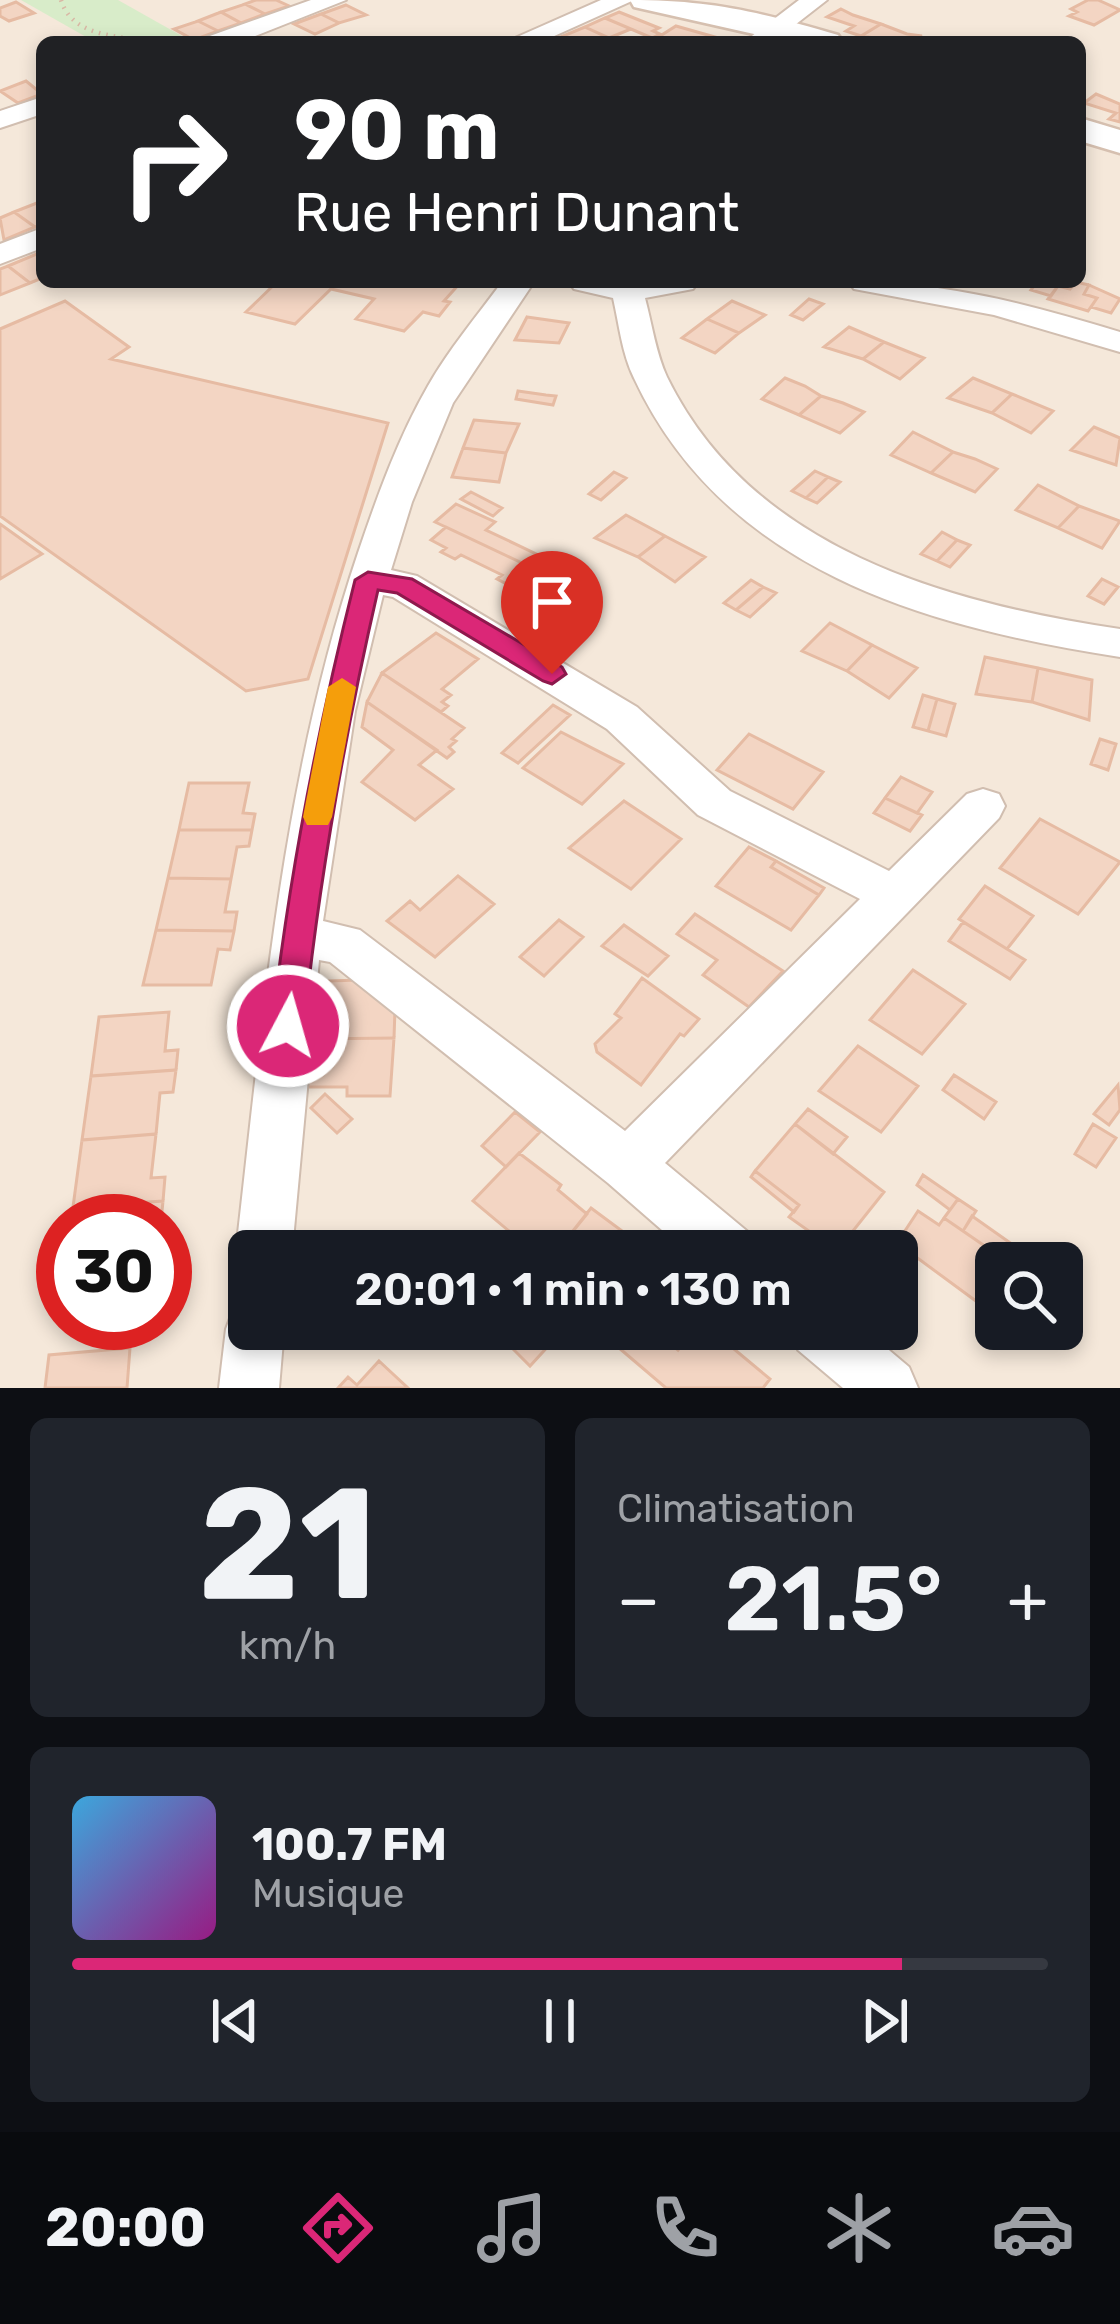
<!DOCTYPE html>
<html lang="fr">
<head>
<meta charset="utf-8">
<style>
  :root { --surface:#171b24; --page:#20242c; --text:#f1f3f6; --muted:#9ea1a6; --line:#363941; --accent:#db2777 }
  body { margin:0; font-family:Rubik,sans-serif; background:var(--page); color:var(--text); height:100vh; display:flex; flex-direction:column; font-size:45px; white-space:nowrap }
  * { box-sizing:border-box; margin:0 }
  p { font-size:39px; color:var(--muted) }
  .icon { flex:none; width:66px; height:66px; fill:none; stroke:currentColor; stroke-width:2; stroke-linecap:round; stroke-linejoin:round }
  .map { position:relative; height:1388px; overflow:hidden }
  .details { display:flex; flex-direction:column; gap:30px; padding:30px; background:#0d0f14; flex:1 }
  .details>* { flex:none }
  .guide { position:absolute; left:36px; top:36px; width:1050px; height:252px; border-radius:18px; box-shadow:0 6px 18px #0003; background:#202124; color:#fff; overflow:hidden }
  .tools { position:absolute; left:975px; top:1242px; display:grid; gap:24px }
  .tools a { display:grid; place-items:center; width:108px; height:108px; border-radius:18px; background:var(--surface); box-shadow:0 6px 18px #0003; font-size:60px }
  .speed { position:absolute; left:36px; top:1194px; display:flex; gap:24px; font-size:60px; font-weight:700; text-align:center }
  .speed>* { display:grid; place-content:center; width:156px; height:156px; border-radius:50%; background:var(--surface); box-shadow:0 6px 18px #0003; line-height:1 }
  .speed .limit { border:18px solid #d22; background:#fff; color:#111 }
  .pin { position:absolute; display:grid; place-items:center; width:102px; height:102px; color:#fff; margin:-123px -51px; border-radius:50% 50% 50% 0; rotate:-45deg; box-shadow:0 0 12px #0007 }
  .pin .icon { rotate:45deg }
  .me { position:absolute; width:132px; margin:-66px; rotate:6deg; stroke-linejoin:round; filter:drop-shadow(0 0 9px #0008) }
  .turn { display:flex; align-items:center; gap:42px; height:252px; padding:0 60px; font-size:54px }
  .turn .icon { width:156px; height:156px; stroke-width:2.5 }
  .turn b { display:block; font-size:84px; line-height:102px }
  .big { font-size:90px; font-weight:600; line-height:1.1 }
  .details .widget { flex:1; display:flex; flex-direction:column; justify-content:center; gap:18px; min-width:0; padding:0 42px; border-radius:18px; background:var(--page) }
  .details .dial { align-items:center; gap:0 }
  .dial b { font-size:156px; line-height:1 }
  .song { display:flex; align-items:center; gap:36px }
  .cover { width:144px; height:144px; border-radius:18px; background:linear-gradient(135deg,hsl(200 70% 55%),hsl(310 70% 35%)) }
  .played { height:12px; border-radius:6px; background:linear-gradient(90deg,var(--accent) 85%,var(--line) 85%) }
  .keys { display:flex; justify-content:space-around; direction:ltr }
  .heat { display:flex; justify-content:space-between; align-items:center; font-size:66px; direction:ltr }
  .details .tiles { flex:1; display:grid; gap:30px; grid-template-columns:1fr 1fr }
  .widget:last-child { grid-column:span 2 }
  .trip { position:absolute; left:228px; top:1230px; width:690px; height:120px; border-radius:18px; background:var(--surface); box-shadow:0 6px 18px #0003; font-weight:600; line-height:120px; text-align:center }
  .menu { display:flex; height:192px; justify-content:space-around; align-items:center; background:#090b0e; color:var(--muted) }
  .menu .icon { width:84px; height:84px }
  .menu .active { color:var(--accent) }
  .menu b { font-size:54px; color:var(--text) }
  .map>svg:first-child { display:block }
  .residential { fill:#f5e8da; fill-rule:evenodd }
  .green { fill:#d8ecc9 }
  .building { fill:#f3d5c3; stroke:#e6bba3; stroke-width:3 }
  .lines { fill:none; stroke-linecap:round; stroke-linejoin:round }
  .street-casing { stroke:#d1beb0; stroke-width:4 }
  .secondary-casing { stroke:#d6c0b0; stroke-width:5 }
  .path { stroke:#d9b8a5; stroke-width:4.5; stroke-dasharray:1.5 6; stroke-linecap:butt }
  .street { fill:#fff; fill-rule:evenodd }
  .secondary { fill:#fff; fill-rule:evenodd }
  .route { fill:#db2777; stroke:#8e194d; stroke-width:3 }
  .slow { fill:#f59e0b }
</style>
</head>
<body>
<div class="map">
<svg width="1120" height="1388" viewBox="0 0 1120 1388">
  <rect width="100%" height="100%" fill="#fdf6ec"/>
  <!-- residential -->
  <path class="residential" d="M 0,0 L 1120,0 L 1120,1388 L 0,1388 ZM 42,42 L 1080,42 L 1080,282 L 42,282 ZM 63,1221 L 165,1221 L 165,1323 L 63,1323 ZM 249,1251 L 897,1251 L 897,1329 L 249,1329 ZM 996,1263 L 1062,1263 L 1062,1329 L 996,1329 Z"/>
  <!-- green -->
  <path class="green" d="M 21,0 L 118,0 L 189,40 L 95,42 Z"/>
  <!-- building -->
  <path class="building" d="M 256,0 L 276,0 L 289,6 L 265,14 L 245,4 Z
    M 1088,0 L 1098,0 L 1120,10 L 1094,25 L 1069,16 L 1077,12 L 1071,9 Z
    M 16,2 L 34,13 L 9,21 L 0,16 L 0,8 Z
    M 245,4 L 265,14 L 241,23 L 221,12 Z
    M 346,5 L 366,15 L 339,23 L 321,14 Z
    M 841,9 L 853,15 L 881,24 L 861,36 L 846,31 L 854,26 L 827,17 Z
    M 221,12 L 241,23 L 218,31 L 198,21 Z
    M 619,12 L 659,28 L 653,31 L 660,34 L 652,38 L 605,18 Z
    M 321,14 L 339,23 L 315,34 L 294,24 Z
    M 605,18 L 631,29 L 609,38 L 585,27 Z
    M 198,21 L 218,31 L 194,40 L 174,29 Z
    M 881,24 L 907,34 L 922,36 L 902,42 L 861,36 Z
    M 676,26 L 729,41 L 657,38 Z
    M 585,27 L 609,38 L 578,42 L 563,36 Z
    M 26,81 L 42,94 L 18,103 L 0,91 Z
    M 1096,94 L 1120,104 L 1120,122 L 1109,119 L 1116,113 L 1084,103 Z
    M 42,201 L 42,225 L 35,227 L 14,212 Z
    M 14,212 L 35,227 L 4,240 L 0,218 Z
    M 39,253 L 42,278 L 30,283 L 8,266 Z
    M 8,266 L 30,283 L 0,295 L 0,269 Z
    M 277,282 L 461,282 L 444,301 L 450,302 L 439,316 L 423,312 L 404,331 L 356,319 L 374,299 L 331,289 L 295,324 L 246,312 Z
    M 1037,282 L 1076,282 L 1070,289 L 1058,286 L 1051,296 L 1031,290 Z
    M 1076,282 L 1089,285 L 1084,294 L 1097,298 L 1088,311 L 1048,299 L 1058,286 L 1070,289 Z
    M 1089,285 L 1120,299 L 1111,313 L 1091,307 L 1097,298 L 1084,294 Z
    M 809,299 L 823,304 L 803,320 L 791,315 Z
    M 65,301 L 129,347 L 111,359 L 388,423 L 308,679 L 246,691 L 0,516 L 0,329 Z
    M 732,301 L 765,315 L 739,333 L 707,319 Z
    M 527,317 L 569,323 L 559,343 L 515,340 Z
    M 707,319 L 739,333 L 715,353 L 682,338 Z
    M 849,327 L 884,342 L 863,359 L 824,347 Z
    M 884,342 L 924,358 L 900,379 L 863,359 Z
    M 785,378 L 805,386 L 821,396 L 799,415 L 762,399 Z
    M 973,378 L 1012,394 L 992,413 L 948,398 Z
    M 518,391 L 546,395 L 556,396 L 553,405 L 516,399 Z
    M 1012,394 L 1053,411 L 1031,433 L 992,413 Z
    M 821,396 L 843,403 L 864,412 L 840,433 L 799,415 Z
    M 474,420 L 519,424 L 506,453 L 463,448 Z
    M 1094,427 L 1120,438 L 1116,465 L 1071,450 Z
    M 913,432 L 953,452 L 931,473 L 891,455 Z
    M 463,448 L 506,453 L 499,482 L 452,477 Z
    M 953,452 L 975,459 L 997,469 L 975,492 L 931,473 Z
    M 815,471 L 828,477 L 806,498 L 792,491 Z
    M 614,472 L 626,478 L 601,500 L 589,494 Z
    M 828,477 L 840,482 L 817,503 L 806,498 Z
    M 1038,485 L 1079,506 L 1058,528 L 1016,510 Z
    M 471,492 L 502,508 L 493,516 L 461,499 Z
    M 456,504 L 495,522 L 486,530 L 553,562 L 541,572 L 435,522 Z
    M 1079,506 L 1120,521 L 1102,548 L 1058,528 Z
    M 626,515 L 665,536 L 638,557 L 595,538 Z
    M 0,524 L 42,554 L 0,579 Z
    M 446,527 L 541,572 L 549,576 L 528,595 L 497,579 L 502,575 L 461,555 L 455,559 L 441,552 L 446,548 L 431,540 Z
    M 942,532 L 957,540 L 937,561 L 921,554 Z
    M 665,536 L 705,557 L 675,582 L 638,557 Z
    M 957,540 L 970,545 L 950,567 L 937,561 Z
    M 1102,579 L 1118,587 L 1104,604 L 1088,596 Z
    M 751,580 L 763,587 L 736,610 L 724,603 Z
    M 763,587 L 776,593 L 750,617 L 736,610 Z
    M 830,623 L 872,645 L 847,671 L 802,651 Z
    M 436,633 L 478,659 L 442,689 L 451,695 L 442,702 L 448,706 L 441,712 L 382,673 Z
    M 872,645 L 917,668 L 889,698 L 847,671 Z
    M 985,657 L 1038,668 L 1032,702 L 976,694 Z
    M 1038,668 L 1092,680 L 1089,720 L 1032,702 Z
    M 382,673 L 464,728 L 452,739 L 456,741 L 449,747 L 454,752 L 447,758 L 367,702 Z
    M 923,695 L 937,699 L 928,731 L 913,727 Z
    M 937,699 L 955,704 L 946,736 L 928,731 Z
    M 367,702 L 437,750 L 419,765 L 453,789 L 415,820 L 362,782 L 393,750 L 362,727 Z
    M 553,705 L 570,715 L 518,763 L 502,753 Z
    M 561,732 L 623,764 L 582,804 L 523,768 Z
    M 749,734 L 823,772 L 793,809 L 717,770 Z
    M 1100,739 L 1116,744 L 1108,770 L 1091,764 Z
    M 901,777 L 932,792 L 917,813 L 885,798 Z
    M 189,783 L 249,783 L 243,813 L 255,814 L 252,830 L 179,830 Z
    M 885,798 L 922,815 L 910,831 L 874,813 Z
    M 624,801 L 681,839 L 631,889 L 569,848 Z
    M 1040,819 L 1120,862 L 1078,914 L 1000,868 Z
    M 179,830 L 252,830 L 249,846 L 237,847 L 231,879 L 168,878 Z
    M 749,847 L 776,861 L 771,867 L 819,895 L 791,930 L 716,886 Z
    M 776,861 L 824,888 L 819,895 L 771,867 Z
    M 458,876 L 494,904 L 435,957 L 387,921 L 410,901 L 420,910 Z
    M 168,878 L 231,879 L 225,912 L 237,912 L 234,931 L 156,930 Z
    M 985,886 L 1033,916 L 1007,949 L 959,919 Z
    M 695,914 L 783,971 L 749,1007 L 703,975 L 717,960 L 677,934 Z
    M 559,920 L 583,937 L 544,976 L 520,957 Z
    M 963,922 L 1025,960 L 1010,979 L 949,941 Z
    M 624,925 L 668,956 L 648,976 L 602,946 Z
    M 156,930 L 234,931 L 230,950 L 218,949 L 211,985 L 143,985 Z
    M 913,970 L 965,1004 L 922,1054 L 870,1020 Z
    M 642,978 L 699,1019 L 684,1036 L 680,1034 L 641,1085 L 597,1052 L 595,1044 L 621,1018 L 615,1014 Z
    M 359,980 L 395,1009 L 394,1038 L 311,1039 L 316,991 L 329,981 Z
    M 169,1012 L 165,1051 L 178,1050 L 176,1070 L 91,1076 L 99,1017 Z
    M 394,1038 L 390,1096 L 347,1096 L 347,1087 L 306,1087 L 311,1039 Z
    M 858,1046 L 918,1086 L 881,1132 L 819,1091 Z
    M 176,1070 L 173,1092 L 160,1093 L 156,1134 L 82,1140 L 91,1076 Z
    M 954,1075 L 996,1102 L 984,1119 L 943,1090 Z
    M 1118,1085 L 1120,1110 L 1109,1125 L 1094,1114 Z
    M 325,1094 L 352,1119 L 337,1133 L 311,1108 Z
    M 808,1109 L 847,1137 L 833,1154 L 795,1124 Z
    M 515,1112 L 540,1132 L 506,1167 L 482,1146 Z
    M 795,1124 L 884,1192 L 837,1251 L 789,1217 L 799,1205 L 755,1171 Z
    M 1093,1124 L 1116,1138 L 1096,1167 L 1075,1154 Z
    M 156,1134 L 151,1178 L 165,1177 L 163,1201 L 73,1207 L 82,1140 Z
    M 519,1153 L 561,1185 L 558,1190 L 587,1214 L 557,1251 L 533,1251 L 473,1201 Z
    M 755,1171 L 799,1205 L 794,1212 L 751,1177 Z
    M 923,1175 L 958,1199 L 950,1210 L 917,1185 Z
    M 958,1199 L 976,1211 L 963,1231 L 944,1218 Z
    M 163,1201 L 161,1221 L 71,1221 L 73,1207 Z
    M 591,1208 L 649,1251 L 557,1251 Z
    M 918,1211 L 939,1225 L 944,1218 L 1008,1262 L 996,1263 L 996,1280 L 980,1304 L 897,1243 Z
    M 972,1216 L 1016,1247 L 1008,1262 L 963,1231 Z
    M 493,1329 L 539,1329 L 552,1342 L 530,1366 Z
    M 634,1329 L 653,1329 L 678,1350 L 695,1329 L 710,1329 L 770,1379 L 763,1388 L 666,1388 L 619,1348 Z
    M 130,1348 L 127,1388 L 45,1388 L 49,1355 Z
    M 379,1361 L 408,1388 L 338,1388 L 348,1377 L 357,1385 Z"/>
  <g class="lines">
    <defs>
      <path id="street" d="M 311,0 L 346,0 L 240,42 L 203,42 L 207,37 Z
        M 601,0 L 634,0 L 541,42 L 506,42 Z
        M 799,0 L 827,0 L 773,42 L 744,42 Z
        M 42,97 L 42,114 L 0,128 L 0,111 Z
        M 42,228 L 42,248 L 0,264 L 0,244 Z
        M 502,282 L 534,282 L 453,403 L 412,502 L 391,570 L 417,576 L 637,707 L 730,791 L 889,871 L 967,794 L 983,789 L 999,794 L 1005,806 L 999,818 L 665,1163 L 748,1232 L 756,1251 L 686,1251 L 608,1183 L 330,962 L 319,960 L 292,1251 L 249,1251 L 249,1272 L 236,1251 C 263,1017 282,778 358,553 C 377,497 398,438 428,386 C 449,349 477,316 502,282 ZM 383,595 L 393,597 L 607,729 L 698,815 L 860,899 L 625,1131 L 360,930 L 323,921 L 355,711 Z
        M 569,282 L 698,282 L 693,289 L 645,298 C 652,324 656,354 667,377 C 751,549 946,603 1120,629 L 1120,657 C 926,627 724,571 634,378 C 622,354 619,324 613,298 L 574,289 Z
        M 849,282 C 948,282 1027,304 1120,332 L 1120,352 L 994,315 L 854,289 Z
        M 249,1302 L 249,1329 L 284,1329 L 279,1388 L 219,1388 L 226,1329 L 234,1308 Z
        M 790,1329 L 864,1329 L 909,1367 L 918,1388 L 843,1388 L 798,1350 Z"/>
      <path id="secondary" d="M 630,0 C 711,0 760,12 838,35 L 843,42 L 789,42 L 634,7 Z
        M 1080,118 L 1120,130 L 1120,153 L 1080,141 Z"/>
    </defs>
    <!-- street casing -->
    <use href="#street" class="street-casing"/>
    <!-- secondary casing -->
    <use href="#secondary" class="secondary-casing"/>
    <!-- path -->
    <path class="path" d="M 61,0 C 72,36 114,35 146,42"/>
    <!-- street -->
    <use href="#street" class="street"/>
    <!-- secondary -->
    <use href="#secondary" class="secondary"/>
  </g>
  <!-- route -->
  <path class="route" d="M 368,572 L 412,579 L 562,667 L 566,674 L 552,684 L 543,681 L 397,593 L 378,590 C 345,734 319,879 304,1026 L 300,1036 L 288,1040 L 276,1036 L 272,1026 C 289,875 318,727 355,580 Z"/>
  <!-- slow -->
  <path class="slow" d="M 342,678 L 356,687 L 332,817 L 328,825 L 307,825 L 303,817 L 328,687 Z"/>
</svg>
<div class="tools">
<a><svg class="icon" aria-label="search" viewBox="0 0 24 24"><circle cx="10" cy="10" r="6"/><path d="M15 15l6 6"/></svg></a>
</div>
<div class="speed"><div class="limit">30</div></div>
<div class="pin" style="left:552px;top:674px;background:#d93025"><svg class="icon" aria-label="arrive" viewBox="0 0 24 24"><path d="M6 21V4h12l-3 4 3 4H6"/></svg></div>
<svg class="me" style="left:288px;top:1026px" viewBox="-20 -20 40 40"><circle r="17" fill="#db2777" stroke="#fff" stroke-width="3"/><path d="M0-11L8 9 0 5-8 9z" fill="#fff"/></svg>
<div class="trip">20:01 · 1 min · 130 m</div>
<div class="guide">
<div class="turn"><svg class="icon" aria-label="right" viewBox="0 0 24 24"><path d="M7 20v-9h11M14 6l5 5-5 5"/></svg><div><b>90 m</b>Rue Henri Dunant</div></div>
</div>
</div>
<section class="details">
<div class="tiles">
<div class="widget dial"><b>21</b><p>km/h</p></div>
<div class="widget"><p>Climatisation</p>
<div class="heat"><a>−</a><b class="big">21.5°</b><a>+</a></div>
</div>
<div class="widget">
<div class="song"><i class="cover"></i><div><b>100.7 FM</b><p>Musique</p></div></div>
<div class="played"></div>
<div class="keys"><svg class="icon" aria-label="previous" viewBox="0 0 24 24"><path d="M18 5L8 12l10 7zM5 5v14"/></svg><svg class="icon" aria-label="pause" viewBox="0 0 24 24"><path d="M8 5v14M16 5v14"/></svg><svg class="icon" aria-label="next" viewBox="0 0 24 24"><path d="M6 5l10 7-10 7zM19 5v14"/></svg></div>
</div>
</div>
</section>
<nav class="menu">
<b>20:00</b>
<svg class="icon active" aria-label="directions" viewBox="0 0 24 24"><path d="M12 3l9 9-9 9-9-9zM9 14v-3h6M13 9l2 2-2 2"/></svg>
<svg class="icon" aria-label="music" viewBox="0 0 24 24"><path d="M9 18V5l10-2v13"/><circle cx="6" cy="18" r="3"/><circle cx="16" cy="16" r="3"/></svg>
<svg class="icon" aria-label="phone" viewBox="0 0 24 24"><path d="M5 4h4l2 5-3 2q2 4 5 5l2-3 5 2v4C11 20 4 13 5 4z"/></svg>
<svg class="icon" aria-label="climate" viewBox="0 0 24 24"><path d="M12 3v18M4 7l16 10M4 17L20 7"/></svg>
<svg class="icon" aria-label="car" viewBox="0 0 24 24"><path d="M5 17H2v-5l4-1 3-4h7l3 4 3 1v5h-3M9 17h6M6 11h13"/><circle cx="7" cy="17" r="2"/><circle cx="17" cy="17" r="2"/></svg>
</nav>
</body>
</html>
